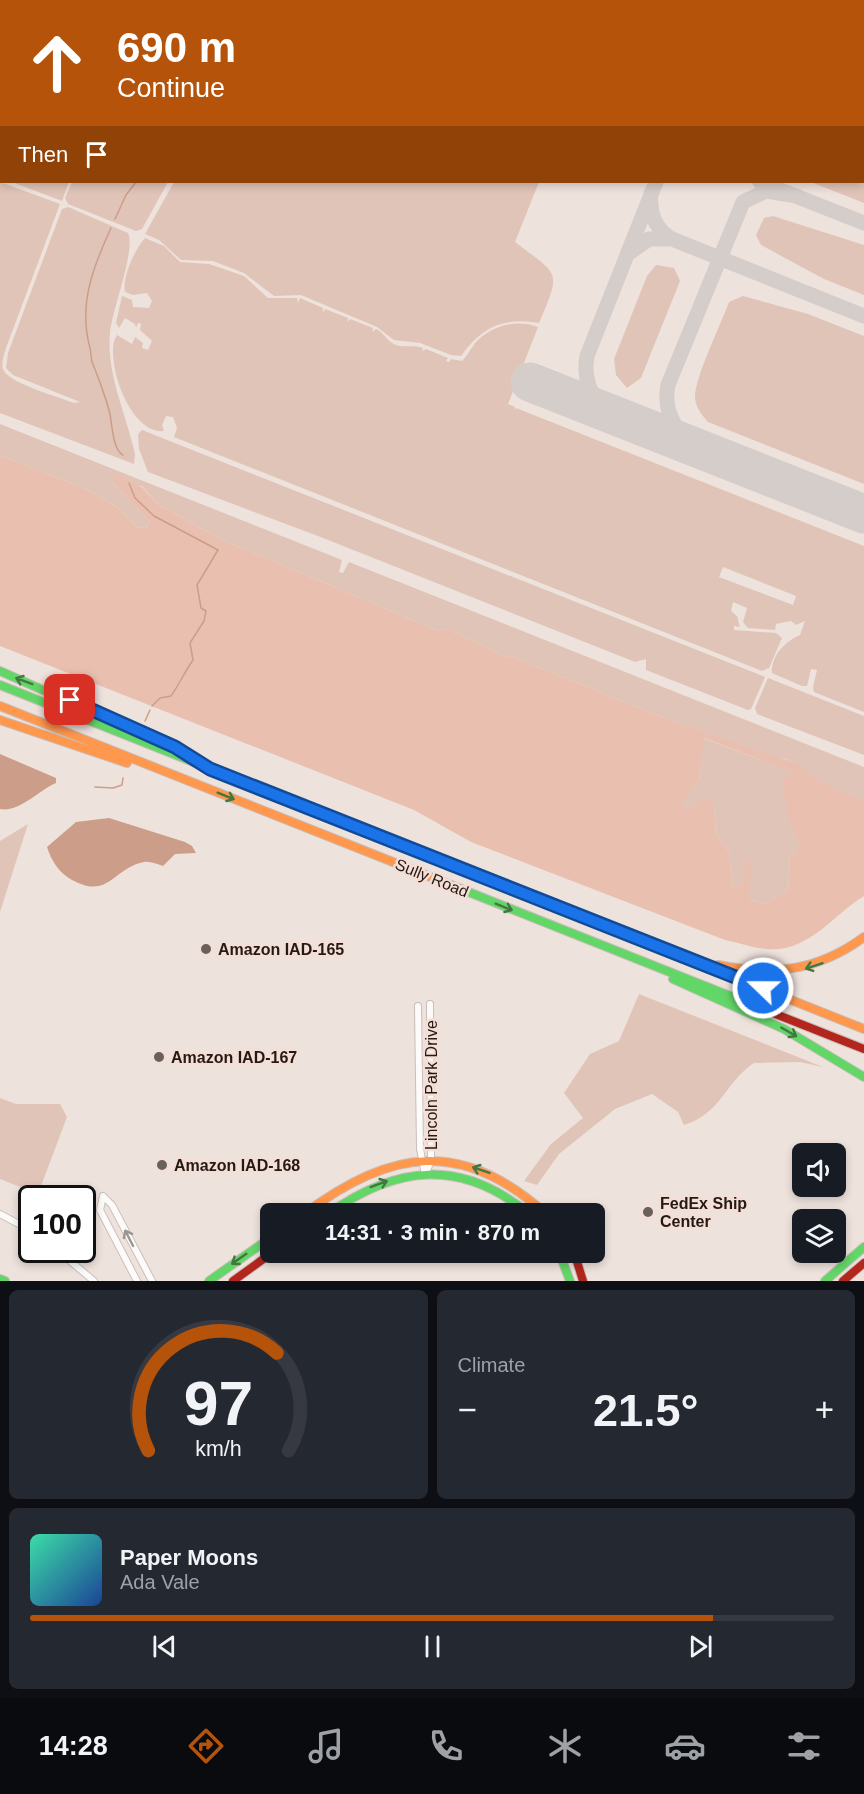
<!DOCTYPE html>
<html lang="en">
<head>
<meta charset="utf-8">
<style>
  :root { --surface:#171b24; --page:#242831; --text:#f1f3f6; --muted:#9ea1a6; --line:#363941; --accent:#b45309 }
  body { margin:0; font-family:Helvetica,sans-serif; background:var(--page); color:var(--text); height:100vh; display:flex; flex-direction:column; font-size:22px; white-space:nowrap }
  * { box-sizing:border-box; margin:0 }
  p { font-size:20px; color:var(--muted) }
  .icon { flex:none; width:33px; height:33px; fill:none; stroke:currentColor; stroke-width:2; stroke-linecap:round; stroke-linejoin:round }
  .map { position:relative; height:1281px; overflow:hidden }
  .panel { display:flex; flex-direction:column; gap:9px; padding:9px; background:#0d0f14; flex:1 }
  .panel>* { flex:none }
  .guide { position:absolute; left:0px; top:0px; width:864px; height:183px; box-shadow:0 3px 9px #0003; background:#b45309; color:#fff; overflow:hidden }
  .buttons { position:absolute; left:792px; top:1143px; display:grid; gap:12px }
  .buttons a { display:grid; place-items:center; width:54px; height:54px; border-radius:9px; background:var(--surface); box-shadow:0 3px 9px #0003; font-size:30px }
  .speed { position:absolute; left:18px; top:1185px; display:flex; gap:12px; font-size:30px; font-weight:700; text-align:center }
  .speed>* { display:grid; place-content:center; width:78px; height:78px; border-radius:50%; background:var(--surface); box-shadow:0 3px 9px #0003; line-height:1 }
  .speed .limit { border:3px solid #111; border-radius:9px; background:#fff; color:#111 }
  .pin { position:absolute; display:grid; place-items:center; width:51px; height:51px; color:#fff; margin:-26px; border-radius:12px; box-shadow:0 3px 9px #0006 }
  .me { position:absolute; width:66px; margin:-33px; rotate:292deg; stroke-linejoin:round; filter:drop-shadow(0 0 4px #0008) }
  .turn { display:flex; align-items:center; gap:21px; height:126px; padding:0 18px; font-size:27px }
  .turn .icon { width:78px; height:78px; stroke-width:2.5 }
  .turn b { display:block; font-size:42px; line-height:51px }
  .then { display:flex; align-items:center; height:57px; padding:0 18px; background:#0003; gap:12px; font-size:22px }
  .big { font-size:45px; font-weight:700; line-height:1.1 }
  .panel .card { flex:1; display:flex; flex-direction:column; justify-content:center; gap:9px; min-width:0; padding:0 21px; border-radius:9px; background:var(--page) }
  .panel .dial { align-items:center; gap:0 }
  .dial svg { height:156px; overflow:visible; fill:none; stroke:var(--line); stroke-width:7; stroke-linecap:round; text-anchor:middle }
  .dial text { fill:var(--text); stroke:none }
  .song { display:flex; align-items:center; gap:18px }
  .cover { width:72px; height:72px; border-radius:9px; background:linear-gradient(135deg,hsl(160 70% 55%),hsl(220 70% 35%)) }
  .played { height:6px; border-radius:3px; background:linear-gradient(90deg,var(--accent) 85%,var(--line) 85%) }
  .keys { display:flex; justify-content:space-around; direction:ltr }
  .heat { display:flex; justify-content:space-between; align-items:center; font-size:33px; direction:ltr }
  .panel .tiles { flex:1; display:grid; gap:9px; grid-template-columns:1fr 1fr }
  .card:last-child { grid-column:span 2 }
  .trip { position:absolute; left:260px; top:1203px; width:345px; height:60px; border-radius:9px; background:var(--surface); box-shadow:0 3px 9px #0003; font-weight:700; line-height:60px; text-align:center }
  .tabs { display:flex; height:96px; justify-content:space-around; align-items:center; background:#090b0e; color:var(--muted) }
  .tabs .icon { width:42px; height:42px }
  .tabs .current { color:var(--accent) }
  .tabs b { font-size:27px; color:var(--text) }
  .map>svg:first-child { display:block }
  .green { fill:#e1c4b8; fill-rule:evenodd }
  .forest { fill:#e9c0af; fill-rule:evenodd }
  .water { fill:#cc9d89 }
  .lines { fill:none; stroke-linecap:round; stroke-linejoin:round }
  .stream { stroke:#cc9d89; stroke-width:1.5 }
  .taxiway { stroke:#d4cdc9; stroke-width:15 }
  .runway { stroke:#d4cdc9; stroke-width:39 }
  .street-casing { stroke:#c8beba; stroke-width:8 }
  .fast-casing { stroke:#c8beba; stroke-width:10 }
  .slow-casing { stroke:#c8beba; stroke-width:10 }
  .jam-casing { stroke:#c8beba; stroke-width:10 }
  .street { stroke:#fcfbfa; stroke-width:6 }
  .fast { stroke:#63d668; stroke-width:8 }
  .slow { stroke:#ff974d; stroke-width:8 }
  .jam { stroke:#b3261e; stroke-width:8 }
  .oneway { stroke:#427840 }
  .oneway2 { stroke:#9a9694 }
  .route-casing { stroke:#114b97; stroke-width:15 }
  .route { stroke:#1a73e8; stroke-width:10 }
  .poi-dot { fill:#69605c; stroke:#f5ded5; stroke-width:2 }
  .labels { text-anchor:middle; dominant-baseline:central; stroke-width:5; stroke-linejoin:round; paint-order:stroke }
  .street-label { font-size:16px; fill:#221a17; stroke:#f5ded5 }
  .poi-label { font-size:16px; font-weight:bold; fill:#221a17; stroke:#f5ded5; text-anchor:start }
</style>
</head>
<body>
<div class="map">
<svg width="864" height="1281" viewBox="0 0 864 1281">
  <rect width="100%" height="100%" fill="#eee2dc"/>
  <!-- green -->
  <path class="green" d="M 0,0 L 156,0 L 2,2 L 1,23 Z
    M 241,0 L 682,0 L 676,2 Z
    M 755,0 L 864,0 L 864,203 L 811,182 L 862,182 L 862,2 Z
    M 0,51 L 2,151 L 0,155 Z
    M 0,182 L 60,204 L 6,348 C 4,356 0,364 4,371 C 12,384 59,397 74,403 L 80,402 L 13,375 L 6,368 L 8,353 L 62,209 L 68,207 L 128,233 C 136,249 113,307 110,332 C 106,374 126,413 135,454 L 134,464 L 0,413 Z
    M 12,182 L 69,182 L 62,201 Z
    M 72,182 L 168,182 L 142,229 L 136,231 L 68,204 L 65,198 Z
    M 174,182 L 539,182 L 515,242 C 559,276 562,269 539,323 C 502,317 482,327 461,356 L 451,355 L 420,343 L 394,340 L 377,327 L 301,295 L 274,296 L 244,273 L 213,261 L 181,260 L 159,240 L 145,234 Z
    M 773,216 L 864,245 L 864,295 L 824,279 L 761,245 L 756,235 L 764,218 Z
    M 145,238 L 164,246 L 180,262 L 209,264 L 244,276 L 268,298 L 297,298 L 298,303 L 300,298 L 323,308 L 323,313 L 325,309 L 348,318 L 347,322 L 350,319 L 373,328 L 372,332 L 376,329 C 383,332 385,338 392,343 C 401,349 413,344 423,348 L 422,351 L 426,349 L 448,358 L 446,361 L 449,362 L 451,359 L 462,361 C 468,355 471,348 476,342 C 492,325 517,319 538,327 L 508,404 L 515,407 L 515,410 L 516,408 L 864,546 L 864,712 L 814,692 L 813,687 L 817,670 L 811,669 L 807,686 L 802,686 L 772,673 C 771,655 786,641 800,635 L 805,621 L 796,625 L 791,621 L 776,624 L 775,630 L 748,628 L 743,622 L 747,608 L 733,602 L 731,611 L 737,616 L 740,627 L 734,626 L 734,630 L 776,633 L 782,638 L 769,668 L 762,671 L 174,437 L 177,428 L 173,417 L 166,416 L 162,425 L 164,431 C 128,435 103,354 117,335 L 132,344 L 135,337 L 143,343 L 142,348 L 148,350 L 152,341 L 140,330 L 141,324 L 138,323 L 136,328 L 135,324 L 125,318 L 119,328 L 116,323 L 122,296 L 132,300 L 133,307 L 149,308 L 152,301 L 147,293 L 133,295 L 125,292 C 122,277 135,249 145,238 ZM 723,567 L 796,596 L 793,605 L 719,577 Z
    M 656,265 L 674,268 L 680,281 L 641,378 L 627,388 L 616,375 L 614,359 L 647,276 Z
    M 743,296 L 808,314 L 864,336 L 864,484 L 708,422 C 702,415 696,408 695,398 C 694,379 722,322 729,302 Z
    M 0,424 L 342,560 L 339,572 L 343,573 L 349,562 L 864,767 L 864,801 C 851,796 837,792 825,785 C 805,776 797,757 773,757 L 669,720 L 516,658 L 506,657 L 447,629 L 438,631 L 223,540 L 159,505 L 142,486 L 113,483 L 150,522 L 146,528 L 137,527 L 117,507 L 88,490 L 0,455 Z
    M 142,430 L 765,677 L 751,709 L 748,710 L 646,670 L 646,659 L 635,662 L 318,536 L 148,472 L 139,449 L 138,434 Z
    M 768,678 L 864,716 L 864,755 L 757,714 L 755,708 Z
    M 703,738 L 795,773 L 789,822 L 802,846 L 790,857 L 788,890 L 765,904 L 748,899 L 743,883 L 733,888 L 729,852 L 716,834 L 714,804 L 689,810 L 680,805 L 699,780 Z
    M 28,824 L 0,912 L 0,841 Z
    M 639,994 L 823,1067 L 800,1062 L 754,1063 C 724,1083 722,1113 684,1125 L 678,1112 L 652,1094 L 615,1109 L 559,1154 L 537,1185 L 524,1181 L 551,1144 L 583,1118 L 564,1093 L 590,1054 L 619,1041 Z
    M 0,1098 L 16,1104 L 60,1104 L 67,1117 L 38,1194 L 0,1179 Z"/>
  <!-- forest -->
  <path class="forest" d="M 0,455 L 88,490 L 117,507 L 137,527 L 146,528 L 150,522 L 113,483 L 115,474 L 142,487 L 159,505 L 223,540 L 438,631 L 447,629 L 506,657 L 516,658 L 669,720 L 799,764 C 818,784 839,791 864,801 L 864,896 C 833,915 808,953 767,949 C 753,948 739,943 725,940 L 471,842 L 414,810 L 0,646 ZM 704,738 L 794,773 L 782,778 L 789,822 L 801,846 L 790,857 L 788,890 L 765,904 L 748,899 L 752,861 L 745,860 L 743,883 L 733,887 L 729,852 L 716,834 L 714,804 L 707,797 L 689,810 L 681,805 L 699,780 Z"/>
  <!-- water -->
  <path class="water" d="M 0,754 L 56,778 L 56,783 C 39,790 19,813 0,809 Z
    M 109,818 L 185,842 L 192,846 L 196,853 L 175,854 L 163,866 C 157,864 150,861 144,862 C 113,868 109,900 72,880 C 59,873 51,860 47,847 L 76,822 Z"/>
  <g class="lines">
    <!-- stream -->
    <path class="stream" d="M 272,1 L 273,0
      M 115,219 L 126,195 L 136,182
      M 111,228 C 93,267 78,305 90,348 C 91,352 91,358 92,362 C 97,374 107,401 110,414 C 112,425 113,450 123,455
      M 129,483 L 135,498 L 154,516 L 218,550 L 197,585 L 201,608 L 206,611 L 204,621 L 190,643 L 193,660 C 184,673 180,683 171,696 L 160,698 L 152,706
      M 145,721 L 150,710
      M 95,787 L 113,788 L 122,785 L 123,778"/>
    <!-- taxiway -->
    <path class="taxiway" d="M 427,0 L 428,2
      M 760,182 L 864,223
      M 651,193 C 649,213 655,229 672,239 L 864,316
      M 629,253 L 649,239 L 672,239
      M 607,412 C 590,396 583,378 587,356 L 656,182
      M 706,451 C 680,437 662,417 668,385 L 743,202 L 766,191 L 797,196"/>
    <!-- runway -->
    <path class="runway" d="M 530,382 L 864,514"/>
    <defs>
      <path id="street" d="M 418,1006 L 420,1149 L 425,1175
        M 425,1175 L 431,1161 L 430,1004
        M 0,1214 L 32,1231
        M 57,1250 L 94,1281
        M 137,1281 L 100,1210 L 103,1196 L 112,1205 L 152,1281"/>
      <path id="fast" d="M 0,671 L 187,754
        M 0,685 L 447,863
        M 461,889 L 740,1000
        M 673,979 L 784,1029 L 864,1077
        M 328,1214 C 397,1165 461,1158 529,1214
        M 559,1252 L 570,1281
        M 0,1279 L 5,1281
        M 209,1281 L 270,1238
        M 825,1281 L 864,1247"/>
      <path id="slow" d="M 0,706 L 461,889
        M 0,720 L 127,763
        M 447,863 L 864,1029
        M 718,965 C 773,976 818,971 864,937
        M 304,1214 C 390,1149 462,1138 546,1214"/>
      <path id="jam" d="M 740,1000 L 864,1049
        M 574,1252 L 583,1281
        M 233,1281 L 273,1252
        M 843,1281 L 864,1263"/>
    </defs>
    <!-- street casing -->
    <use href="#street" class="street-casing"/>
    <!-- fast casing -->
    <use href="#fast" class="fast-casing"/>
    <!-- slow casing -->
    <use href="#slow" class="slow-casing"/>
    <!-- jam casing -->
    <use href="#jam" class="jam-casing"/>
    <!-- street -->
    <use href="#street" class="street"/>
    <!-- fast -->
    <use href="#fast" class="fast"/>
    <!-- slow -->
    <use href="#slow" class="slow"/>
    <!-- jam -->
    <use href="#jam" class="jam"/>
  </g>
  <!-- one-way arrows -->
  <defs><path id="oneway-shaft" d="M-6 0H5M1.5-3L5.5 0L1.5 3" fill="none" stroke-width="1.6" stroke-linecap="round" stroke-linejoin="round" transform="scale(1.5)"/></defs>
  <g class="oneway">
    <use href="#oneway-shaft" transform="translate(24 681) rotate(-159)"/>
    <use href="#oneway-shaft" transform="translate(226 796) rotate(22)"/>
    <use href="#oneway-shaft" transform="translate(504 907) rotate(22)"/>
    <use href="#oneway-shaft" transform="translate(814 966) rotate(162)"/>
    <use href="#oneway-shaft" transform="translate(789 1032) rotate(30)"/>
    <use href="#oneway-shaft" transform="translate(481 1170) rotate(-161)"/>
    <use href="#oneway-shaft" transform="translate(379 1184) rotate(-20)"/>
    <use href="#oneway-shaft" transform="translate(239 1259) rotate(145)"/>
  </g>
  <use class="oneway2" href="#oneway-shaft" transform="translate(129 1238) rotate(-117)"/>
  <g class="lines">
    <defs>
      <path id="route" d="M 70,700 L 175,747 L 210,769 L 763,988"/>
    </defs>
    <!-- route casing -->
    <use href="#route" class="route-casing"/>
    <!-- route -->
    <use href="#route" class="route"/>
  </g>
  <!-- markers -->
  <g class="poi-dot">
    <circle cx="206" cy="949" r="6"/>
    <circle cx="159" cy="1057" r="6"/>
    <circle cx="162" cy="1165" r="6"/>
    <circle cx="648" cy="1212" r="6"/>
  </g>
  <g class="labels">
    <!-- street labels -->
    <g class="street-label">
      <text transform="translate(432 878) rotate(22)">Sully Road</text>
      <text transform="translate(431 1085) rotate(-90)">Lincoln Park Drive</text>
    </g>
    <!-- poi labels -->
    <g class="poi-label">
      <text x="218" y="949">Amazon IAD-165</text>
      <text x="171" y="1057">Amazon IAD-167</text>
      <text x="174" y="1165">Amazon IAD-168</text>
      <text x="660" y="1203">FedEx Ship<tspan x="660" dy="18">Center</tspan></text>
    </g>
  </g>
</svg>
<div class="buttons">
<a><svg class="icon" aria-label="sound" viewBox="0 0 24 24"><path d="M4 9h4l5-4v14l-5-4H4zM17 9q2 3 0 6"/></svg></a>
<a><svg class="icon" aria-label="layers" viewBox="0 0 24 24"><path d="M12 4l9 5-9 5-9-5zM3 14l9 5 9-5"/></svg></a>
</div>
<div class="speed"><div class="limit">100</div></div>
<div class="pin" style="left:70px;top:700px;background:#d93025"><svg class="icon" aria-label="arrive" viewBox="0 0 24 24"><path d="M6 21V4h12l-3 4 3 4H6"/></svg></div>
<svg class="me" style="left:763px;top:988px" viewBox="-20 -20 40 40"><circle r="17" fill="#1a73e8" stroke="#fff" stroke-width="3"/><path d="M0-11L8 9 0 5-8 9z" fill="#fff"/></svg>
<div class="trip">14:31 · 3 min · 870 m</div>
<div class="guide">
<div class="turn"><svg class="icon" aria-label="ahead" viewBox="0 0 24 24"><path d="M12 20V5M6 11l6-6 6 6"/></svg><div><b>690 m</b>Continue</div></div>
<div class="then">Then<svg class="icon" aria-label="arrive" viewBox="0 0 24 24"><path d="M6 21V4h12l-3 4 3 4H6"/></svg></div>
</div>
</div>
<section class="panel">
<div class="tiles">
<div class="card dial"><svg viewBox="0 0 100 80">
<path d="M14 69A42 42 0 1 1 86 69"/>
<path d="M14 69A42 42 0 0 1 80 19" stroke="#b45309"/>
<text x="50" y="56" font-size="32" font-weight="700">97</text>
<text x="50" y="72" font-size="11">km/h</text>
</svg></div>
<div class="card"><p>Climate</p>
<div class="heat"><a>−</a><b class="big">21.5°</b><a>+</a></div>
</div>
<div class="card">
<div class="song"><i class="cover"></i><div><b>Paper Moons</b><p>Ada Vale</p></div></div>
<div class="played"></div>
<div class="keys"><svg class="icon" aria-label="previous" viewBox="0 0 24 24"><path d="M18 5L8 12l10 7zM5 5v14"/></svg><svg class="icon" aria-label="pause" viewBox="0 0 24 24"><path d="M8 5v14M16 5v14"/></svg><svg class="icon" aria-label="next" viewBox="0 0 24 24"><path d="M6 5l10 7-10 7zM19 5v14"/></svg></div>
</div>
</div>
</section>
<nav class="tabs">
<b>14:28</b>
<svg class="icon current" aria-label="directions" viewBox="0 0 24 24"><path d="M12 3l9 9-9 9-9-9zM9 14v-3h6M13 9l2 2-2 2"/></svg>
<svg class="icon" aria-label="music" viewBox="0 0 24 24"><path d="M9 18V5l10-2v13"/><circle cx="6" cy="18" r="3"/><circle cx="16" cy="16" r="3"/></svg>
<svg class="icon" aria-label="phone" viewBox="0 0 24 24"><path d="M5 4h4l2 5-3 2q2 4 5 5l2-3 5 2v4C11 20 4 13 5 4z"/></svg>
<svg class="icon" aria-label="climate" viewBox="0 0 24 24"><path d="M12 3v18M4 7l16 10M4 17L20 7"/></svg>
<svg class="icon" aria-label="car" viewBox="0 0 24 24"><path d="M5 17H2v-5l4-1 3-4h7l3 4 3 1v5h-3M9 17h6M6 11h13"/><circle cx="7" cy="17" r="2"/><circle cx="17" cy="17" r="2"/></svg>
<svg class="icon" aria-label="filters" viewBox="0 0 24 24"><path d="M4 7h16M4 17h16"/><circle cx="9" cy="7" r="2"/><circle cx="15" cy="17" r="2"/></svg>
</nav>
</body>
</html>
